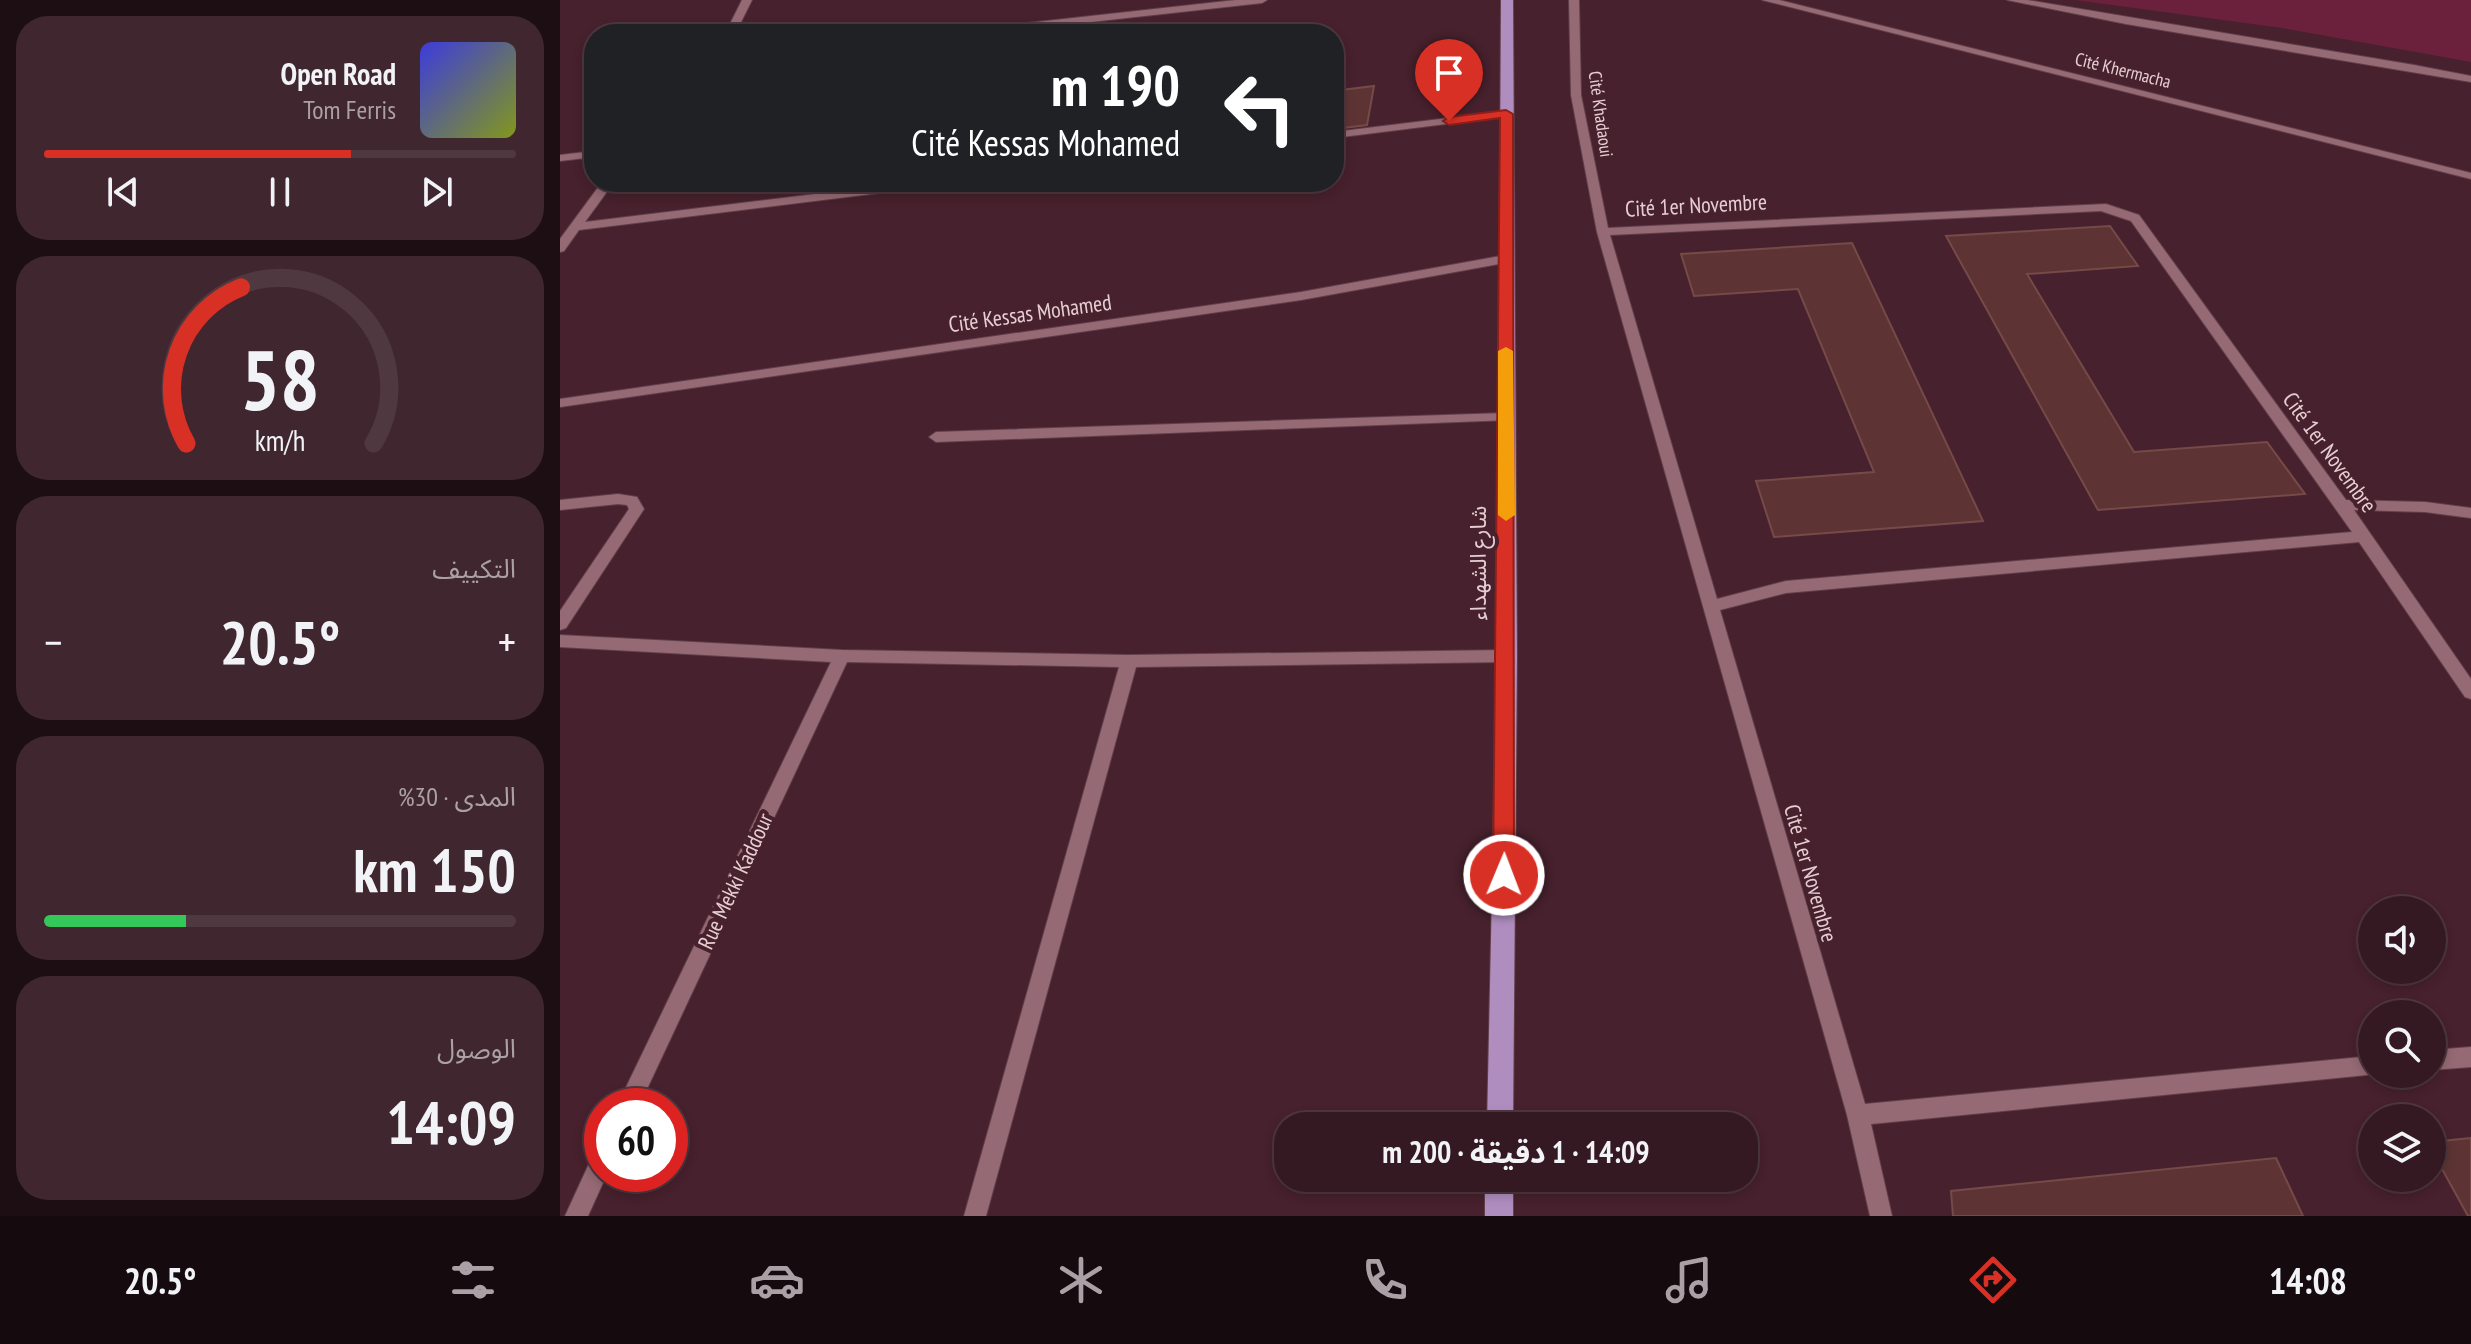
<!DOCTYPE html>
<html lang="ar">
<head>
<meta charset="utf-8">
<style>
  :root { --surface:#351922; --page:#40262f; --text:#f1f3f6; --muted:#aaa0a5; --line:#4f3840; --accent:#d93025 }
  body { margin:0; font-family:"PT Sans Narrow","Noto Sans Arabic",sans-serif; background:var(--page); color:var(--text); direction:rtl; height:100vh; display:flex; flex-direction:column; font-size:30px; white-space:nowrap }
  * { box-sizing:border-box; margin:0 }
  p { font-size:26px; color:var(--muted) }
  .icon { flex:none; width:44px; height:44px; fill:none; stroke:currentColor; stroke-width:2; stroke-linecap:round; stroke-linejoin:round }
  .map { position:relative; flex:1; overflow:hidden; direction:ltr }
  .details { display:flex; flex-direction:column; gap:16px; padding:16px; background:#1d0e13; width:560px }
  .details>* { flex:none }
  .top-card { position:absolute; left:24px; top:24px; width:760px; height:168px; border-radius:32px; box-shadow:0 4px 12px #0003,0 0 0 2px var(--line); direction:rtl; background:#202124; color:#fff; overflow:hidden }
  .buttons { position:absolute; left:1798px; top:896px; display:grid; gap:16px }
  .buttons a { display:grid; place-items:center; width:88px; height:88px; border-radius:50%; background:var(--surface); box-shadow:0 4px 12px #0003,0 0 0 2px var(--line); font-size:40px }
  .speed { position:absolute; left:24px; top:1088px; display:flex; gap:16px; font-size:40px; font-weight:700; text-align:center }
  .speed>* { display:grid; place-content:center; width:104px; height:104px; border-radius:50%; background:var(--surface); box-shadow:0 4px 12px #0003,0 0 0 2px var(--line); line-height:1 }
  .speed .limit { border:12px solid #d22; background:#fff; color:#111 }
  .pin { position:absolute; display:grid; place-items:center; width:68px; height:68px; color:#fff; margin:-82px -34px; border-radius:50% 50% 50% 0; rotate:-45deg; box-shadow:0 0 8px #0007 }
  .pin .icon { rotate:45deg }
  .me { position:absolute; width:88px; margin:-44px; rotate:1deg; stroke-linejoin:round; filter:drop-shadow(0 0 6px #0008) }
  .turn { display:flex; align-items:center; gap:28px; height:168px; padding:0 32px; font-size:36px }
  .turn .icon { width:104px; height:104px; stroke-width:2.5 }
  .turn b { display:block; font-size:56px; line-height:68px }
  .big { font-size:60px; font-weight:700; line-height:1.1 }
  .details .card { flex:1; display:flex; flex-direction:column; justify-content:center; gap:12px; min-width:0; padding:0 28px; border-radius:32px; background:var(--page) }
  .details .dial { align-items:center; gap:0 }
  .dial svg { height:208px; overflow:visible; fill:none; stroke:var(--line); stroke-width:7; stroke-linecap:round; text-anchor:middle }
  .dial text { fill:var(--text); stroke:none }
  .song { display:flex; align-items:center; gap:24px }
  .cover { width:96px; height:96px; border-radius:12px; background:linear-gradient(135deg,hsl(240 70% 55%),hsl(70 70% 35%)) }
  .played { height:8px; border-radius:4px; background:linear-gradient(90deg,var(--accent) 65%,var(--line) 65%) }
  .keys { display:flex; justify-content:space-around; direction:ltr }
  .heat { display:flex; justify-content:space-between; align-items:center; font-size:44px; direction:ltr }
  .charge { height:12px; border-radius:6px; background:linear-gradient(90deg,#34c759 30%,var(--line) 0) }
  .trip { position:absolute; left:714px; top:1112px; width:484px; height:80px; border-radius:32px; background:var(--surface); box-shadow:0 4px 12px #0003,0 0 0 2px var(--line); font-weight:700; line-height:80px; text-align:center; direction:rtl }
  .tab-bar { display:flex; height:128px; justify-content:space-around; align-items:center; background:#150a0e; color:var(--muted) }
  .tab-bar .icon { width:56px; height:56px }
  .tab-bar .active { color:var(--accent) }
  .tab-bar b { font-size:36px; color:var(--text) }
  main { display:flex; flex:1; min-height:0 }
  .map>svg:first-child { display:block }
  .green { fill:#6b213c }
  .building { fill:#5d3433; stroke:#754a48; stroke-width:2 }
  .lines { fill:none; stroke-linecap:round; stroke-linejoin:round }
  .minor-casing { stroke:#60404a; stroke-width:2 }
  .tertiary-casing { stroke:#60404a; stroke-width:2 }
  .primary-casing { stroke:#60404a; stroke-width:2 }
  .minor { fill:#966a75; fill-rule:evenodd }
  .tertiary { fill:#966a75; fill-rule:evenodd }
  .primary { fill:#b08dbf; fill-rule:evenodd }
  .route { fill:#d93025; stroke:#8d1f18; stroke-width:2 }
  .slow { fill:#f59e0b }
  .labels { text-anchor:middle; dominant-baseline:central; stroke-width:8; stroke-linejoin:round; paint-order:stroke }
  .far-street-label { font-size:18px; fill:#e7ced4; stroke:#47212d }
  .street-label { font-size:22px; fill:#e7ced4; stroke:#47212d }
</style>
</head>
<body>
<main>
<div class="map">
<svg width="1911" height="1216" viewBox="0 0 1911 1216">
  <rect width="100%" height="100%" fill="#47212d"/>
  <!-- green -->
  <path class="green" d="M 1515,0 L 1911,0 L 1911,62 L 1722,28 Z"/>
  <!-- building -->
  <path class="building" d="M 814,86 L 807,125 L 774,129 L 774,91 Z
    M 1550,226 L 1578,266 L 1467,274 L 1574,452 L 1707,442 L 1745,494 L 1538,510 L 1386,236 Z
    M 1292,243 L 1423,521 L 1214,537 L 1196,481 L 1314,472 L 1238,289 L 1134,296 L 1121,254 Z
    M 1911,1138 L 1911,1216 L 1908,1216 L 1872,1151 L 1872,1142 Z
    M 1716,1158 L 1743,1216 L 1393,1216 L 1391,1191 Z"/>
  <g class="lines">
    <defs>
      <path id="minor" d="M 182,0 L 192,0 L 175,34 L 165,34 Z
        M 676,0 L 707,0 L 702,3 L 421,34 L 389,34 L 394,31 Z
        M 1009,0 L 1019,0 L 1021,95 L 1048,228 L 1546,204 L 1579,215 L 1786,500 L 1865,502 L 1911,508 L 1911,518 L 1865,512 L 1794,510 L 1911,679 L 1911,699 L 1905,697 L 1799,542 L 1226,593 L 1160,610 L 1305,1104 L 1812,1056 L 1812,1074 L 1817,1074 L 1311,1124 L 1332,1216 L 1310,1216 L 1287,1115 L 1037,232 L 1011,95 ZM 1541,211 L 1571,221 L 1792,532 L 1226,581 L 1157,599 L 1050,235 Z
        M 1447,0 L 1467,0 L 1854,65 L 1911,76 L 1911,82 L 1566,24 Z
        M 946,111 L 951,114 L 950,116 L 774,138 L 774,132 Z
        M 34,151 L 34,157 L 0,161 L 0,155 Z
        M 42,182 L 54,182 L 25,222 L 355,182 L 390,182 L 384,185 L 19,230 L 4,251 L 0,252 L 0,239 Z
        M 946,255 L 950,256 L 950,262 L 741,300 L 0,407 L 0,399 L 741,292 Z
        M 945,413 L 952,417 L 950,420 L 376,442 L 369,437 L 376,432 Z
        M 58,494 L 77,497 L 84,509 L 6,628 L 0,630 L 0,611 L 69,509 L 67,505 L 58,504 L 0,510 L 0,500 Z
        M 0,635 L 282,650 L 569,655 L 947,650 L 953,652 L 955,656 L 953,660 L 947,662 L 576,667 L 426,1216 L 404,1216 L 559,667 L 287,662 L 79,1106 L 57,1106 L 271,662 L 0,647 Z
        M 1911,1047 L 1911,1067 L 1872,1070 L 1872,1050 Z
        M 42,1150 L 42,1174 L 47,1174 L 28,1216 L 5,1216 L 34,1153 Z"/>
      <path id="tertiary" d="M 1202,0 L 1219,0 L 1911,173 L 1911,179 Z"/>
      <path id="primary" d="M 941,0 L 953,0 L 957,656 L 953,1126 L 927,1126 L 937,656 Z
        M 925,1178 L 953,1178 L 953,1216 L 925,1216 Z"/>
    </defs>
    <!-- minor casing -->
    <use href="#minor" class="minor-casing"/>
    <!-- tertiary casing -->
    <use href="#tertiary" class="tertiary-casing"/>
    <!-- primary casing -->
    <use href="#primary" class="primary-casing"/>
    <!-- minor -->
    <use href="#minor" class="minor"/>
    <!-- tertiary -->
    <use href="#tertiary" class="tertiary"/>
    <!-- primary -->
    <use href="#primary" class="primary"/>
  </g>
  <!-- route -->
  <path class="route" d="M 946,110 L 953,114 L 954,875 L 951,882 L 944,885 L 936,882 L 933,875 L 940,118 L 889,125 L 883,121 L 889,117 Z"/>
  <!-- slow -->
  <path class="slow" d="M 946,347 L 953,351 L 955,515 L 946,521 L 938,515 L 938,351 Z"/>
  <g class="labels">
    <!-- far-street labels -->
    <g class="far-street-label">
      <text transform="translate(1563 70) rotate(14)">Cité Khermacha</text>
      <text transform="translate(1041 114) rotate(82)">Cité Khadaoui</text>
    </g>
    <!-- street labels -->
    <g class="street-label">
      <text transform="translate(1136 205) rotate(-3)">Cité 1er Novembre</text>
      <text transform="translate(470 313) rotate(-8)">Cité Kessas Mohamed</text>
      <text transform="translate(1770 452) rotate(54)">Cité 1er Novembre</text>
      <text transform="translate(918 563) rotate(-90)">شارع الشهداء</text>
      <text transform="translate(1251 873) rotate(74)">Cité 1er Novembre</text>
      <text transform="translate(175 881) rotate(-65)">Rue Mekki Kaddour</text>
    </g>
  </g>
</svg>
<div class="buttons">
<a><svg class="icon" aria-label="sound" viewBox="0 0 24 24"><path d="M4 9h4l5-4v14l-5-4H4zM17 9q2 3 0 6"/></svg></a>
<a><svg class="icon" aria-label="search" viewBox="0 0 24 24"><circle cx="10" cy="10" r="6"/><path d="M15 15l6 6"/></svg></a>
<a><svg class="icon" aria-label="layers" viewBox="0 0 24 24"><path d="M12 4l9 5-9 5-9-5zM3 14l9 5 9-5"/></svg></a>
</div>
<div class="speed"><div class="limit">60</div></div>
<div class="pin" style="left:889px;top:121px;background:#d93025"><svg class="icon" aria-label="arrive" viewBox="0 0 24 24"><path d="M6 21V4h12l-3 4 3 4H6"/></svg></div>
<svg class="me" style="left:944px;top:875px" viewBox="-20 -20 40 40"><circle r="17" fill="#d93025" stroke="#fff" stroke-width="3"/><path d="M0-11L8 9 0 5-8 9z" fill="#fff"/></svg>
<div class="trip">14:09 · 1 دقيقة · 200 m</div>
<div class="top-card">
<div class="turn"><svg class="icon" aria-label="left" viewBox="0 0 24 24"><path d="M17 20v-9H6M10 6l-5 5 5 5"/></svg><div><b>190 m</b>Cité Kessas Mohamed</div></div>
</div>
</div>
<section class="details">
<div class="card">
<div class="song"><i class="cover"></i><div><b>Open Road</b><p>Tom Ferris</p></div></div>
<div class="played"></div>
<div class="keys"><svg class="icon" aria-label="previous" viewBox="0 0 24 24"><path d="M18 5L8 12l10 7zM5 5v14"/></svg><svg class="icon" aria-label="pause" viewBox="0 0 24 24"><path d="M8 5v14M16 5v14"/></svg><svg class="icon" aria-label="next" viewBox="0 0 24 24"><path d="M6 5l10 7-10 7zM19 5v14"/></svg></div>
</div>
<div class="card dial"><svg viewBox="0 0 100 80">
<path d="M14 69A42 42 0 1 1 86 69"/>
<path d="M14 69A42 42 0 0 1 35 9" stroke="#d93025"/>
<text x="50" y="56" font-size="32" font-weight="700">58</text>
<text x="50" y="72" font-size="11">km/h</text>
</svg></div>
<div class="card"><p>التكييف</p>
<div class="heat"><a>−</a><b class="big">20.5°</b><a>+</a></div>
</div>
<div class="card"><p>المدى · 30%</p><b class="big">150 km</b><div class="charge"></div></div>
<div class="card"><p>الوصول</p><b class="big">14:09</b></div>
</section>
</main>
<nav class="tab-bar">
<b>14:08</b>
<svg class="icon active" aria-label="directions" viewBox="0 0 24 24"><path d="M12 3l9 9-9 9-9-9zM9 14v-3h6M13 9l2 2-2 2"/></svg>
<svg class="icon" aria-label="music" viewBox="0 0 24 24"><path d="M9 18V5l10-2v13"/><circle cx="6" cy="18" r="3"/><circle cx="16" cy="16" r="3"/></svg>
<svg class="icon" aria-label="phone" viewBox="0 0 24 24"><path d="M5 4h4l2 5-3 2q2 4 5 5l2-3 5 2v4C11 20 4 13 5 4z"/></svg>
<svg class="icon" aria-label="climate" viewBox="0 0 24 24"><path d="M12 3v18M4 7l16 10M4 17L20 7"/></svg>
<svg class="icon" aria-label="car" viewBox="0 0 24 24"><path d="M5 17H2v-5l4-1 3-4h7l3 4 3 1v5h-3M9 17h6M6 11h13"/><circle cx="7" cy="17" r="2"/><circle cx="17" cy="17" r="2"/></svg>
<svg class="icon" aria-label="filters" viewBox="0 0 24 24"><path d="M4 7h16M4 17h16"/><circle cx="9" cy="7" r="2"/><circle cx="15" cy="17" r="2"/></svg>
<b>20.5°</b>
</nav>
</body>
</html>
